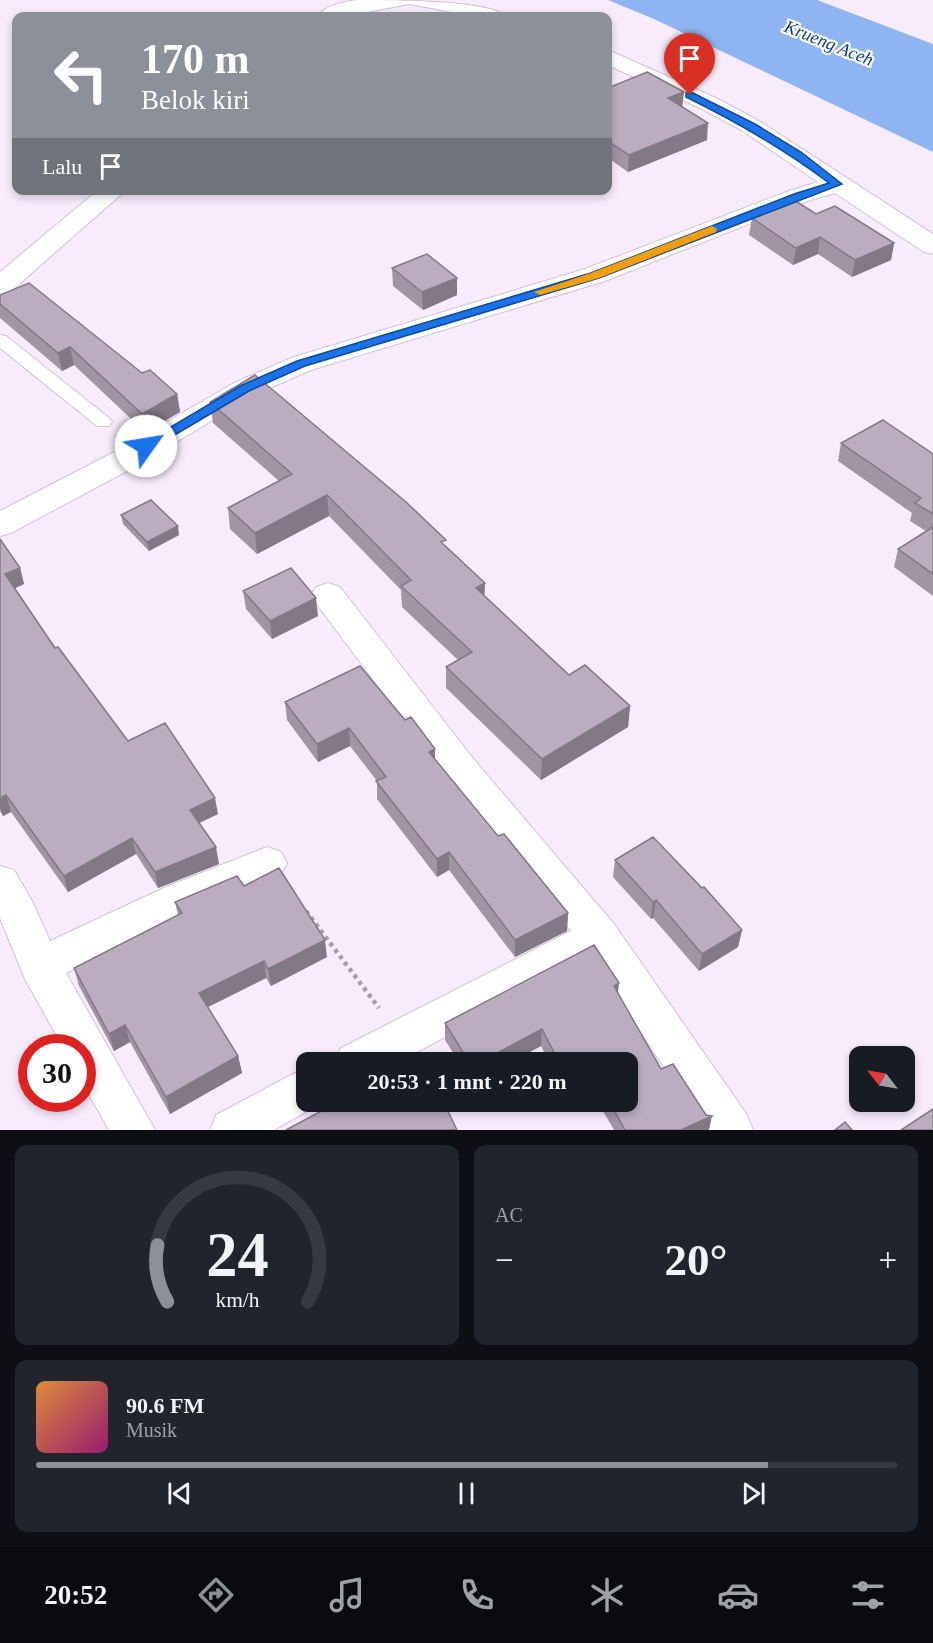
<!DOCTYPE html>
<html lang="id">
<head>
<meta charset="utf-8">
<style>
  :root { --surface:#171b24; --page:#20242c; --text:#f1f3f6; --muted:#9ea1a6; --line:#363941; --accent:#8c9099 }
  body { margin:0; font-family:"Times New Roman",serif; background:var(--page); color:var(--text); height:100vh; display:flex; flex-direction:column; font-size:22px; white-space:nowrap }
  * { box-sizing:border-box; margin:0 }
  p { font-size:20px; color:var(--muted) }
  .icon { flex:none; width:33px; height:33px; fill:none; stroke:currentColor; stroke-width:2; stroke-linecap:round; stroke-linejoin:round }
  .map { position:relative; height:1130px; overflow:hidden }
  .sheet { display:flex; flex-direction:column; gap:15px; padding:15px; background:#0d0f14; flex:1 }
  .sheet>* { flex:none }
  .hud { position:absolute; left:12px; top:12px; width:600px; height:183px; border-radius:12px; box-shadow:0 3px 9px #0003; background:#8c9099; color:#fff; overflow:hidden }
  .needle { width:39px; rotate:301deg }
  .controls { position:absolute; left:849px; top:1046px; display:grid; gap:12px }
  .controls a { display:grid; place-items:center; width:66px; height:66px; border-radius:12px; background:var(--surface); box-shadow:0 3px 9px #0003; font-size:30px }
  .speed { position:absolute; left:18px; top:1034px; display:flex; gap:12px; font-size:30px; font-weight:700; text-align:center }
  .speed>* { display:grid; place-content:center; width:78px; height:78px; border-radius:50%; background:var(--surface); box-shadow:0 3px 9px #0003; line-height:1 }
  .speed .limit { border:9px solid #d22; background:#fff; color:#111 }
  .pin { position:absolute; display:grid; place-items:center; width:51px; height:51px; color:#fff; margin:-62px -26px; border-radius:50% 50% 50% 0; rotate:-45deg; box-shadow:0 0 6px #0007 }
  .pin .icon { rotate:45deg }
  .me { position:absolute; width:66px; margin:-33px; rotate:58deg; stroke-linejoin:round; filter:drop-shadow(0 0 4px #0008) }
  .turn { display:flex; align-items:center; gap:21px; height:126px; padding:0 30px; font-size:27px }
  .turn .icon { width:78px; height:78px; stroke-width:2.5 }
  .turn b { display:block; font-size:42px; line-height:51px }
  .then { display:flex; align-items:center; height:57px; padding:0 30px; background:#0003; gap:12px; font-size:22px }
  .big { font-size:45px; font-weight:700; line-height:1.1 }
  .sheet .card { flex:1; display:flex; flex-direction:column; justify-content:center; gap:9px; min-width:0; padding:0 21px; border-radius:12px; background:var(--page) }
  .sheet .dial { align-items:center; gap:0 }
  .dial svg { height:156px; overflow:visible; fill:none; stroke:var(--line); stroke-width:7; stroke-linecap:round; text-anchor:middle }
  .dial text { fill:var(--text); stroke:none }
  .song { display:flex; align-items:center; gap:18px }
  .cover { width:72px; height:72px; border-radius:9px; background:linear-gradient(135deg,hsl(30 70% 55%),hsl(320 70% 35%)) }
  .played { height:6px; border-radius:3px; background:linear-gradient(90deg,var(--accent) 85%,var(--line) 85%) }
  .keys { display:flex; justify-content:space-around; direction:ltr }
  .heat { display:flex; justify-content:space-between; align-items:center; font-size:33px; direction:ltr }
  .sheet .tiles { flex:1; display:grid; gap:15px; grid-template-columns:1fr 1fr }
  .card:last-child { grid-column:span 2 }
  .trip { position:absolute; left:296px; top:1052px; width:342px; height:60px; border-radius:12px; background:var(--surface); box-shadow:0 3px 9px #0003; font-weight:700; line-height:60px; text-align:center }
  .dock { display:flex; height:96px; justify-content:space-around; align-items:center; background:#090b0e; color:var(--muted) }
  .dock .icon { width:42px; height:42px }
  .dock .selected { color:var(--accent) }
  .dock b { font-size:27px; color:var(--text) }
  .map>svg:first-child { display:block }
  .water { fill:#8eb5f1 }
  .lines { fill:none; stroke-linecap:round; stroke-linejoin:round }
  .service-casing { stroke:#d0c2d7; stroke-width:2 }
  .minor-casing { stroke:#d0c2d7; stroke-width:2 }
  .path { stroke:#a69daa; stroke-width:4.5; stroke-dasharray:4 4; stroke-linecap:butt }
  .service { fill:#fff; fill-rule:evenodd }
  .minor { fill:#fff; fill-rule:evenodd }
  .wall { fill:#a194a5 }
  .shaded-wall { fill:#837886 }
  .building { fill:#bbacc0; stroke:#837886; stroke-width:1.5 }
  .route { fill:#1a73e8; stroke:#114b97; stroke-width:1.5 }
  .slow { fill:#f59e0b }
  .labels { text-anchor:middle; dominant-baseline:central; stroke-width:4.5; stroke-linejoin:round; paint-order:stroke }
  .far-water-label { font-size:18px; font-style:italic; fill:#0e3e82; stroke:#fdfdfd }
</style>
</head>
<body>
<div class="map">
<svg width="933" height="1130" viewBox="0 0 933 1130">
  <rect width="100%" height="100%" fill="#f7ebfc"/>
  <!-- water -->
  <path class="water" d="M 608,0 L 817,0 L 933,44 L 933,152 L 654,19 Z"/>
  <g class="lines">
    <defs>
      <path id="service" d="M 0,335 L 6,336 L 109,418 L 112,422 L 109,426 L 97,426 L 0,348 Z"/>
      <path id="minor" d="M 357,0 C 384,0 490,0 505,16 L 473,16 L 410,4 L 345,16 L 318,16 C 326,5 344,2 357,0 Z
        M 608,50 L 718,99 L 759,121 L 933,234 L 933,254 L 924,252 L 835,193 L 807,201 L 605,281 L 311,370 L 254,395 L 142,463 L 11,533 L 0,536 L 0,511 L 120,449 L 234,383 L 291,358 L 585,269 L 789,191 L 818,182 L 743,131 L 702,109 L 608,65 Z
        M 98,190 L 126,190 L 10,292 L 0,294 L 0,272 Z
        M 328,583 L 340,587 L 471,756 L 614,924 L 747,1115 L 753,1130 L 705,1130 L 593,959 L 398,1062 L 334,1062 L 341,1048 L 571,931 L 445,776 L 316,603 L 311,595 L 316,587 Z
        M 267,847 L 281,852 L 287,863 L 281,874 L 166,923 L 66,973 L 155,1130 L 109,1130 L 82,1082 L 82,1047 L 63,1047 L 25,979 L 0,918 L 0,866 L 14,870 L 32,901 L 50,941 L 166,887 Z
        M 306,1069 L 306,1101 L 322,1101 L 321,1103 L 274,1130 L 210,1130 L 216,1115 L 291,1075 Z"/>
    </defs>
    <!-- service casing -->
    <use href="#service" class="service-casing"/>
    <!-- minor casing -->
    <use href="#minor" class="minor-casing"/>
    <!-- path -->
    <path class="path" d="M 306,911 L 379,1008"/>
    <!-- service -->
    <use href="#service" class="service"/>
    <!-- minor -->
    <use href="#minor" class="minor"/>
  </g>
  <!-- wall -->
  <path class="wall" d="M 608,88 L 682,107 L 707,140 L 628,172 L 608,158 Z
    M 816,214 L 894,243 L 891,260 L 852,277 L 818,254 L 793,265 L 749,235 L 752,218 Z
    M 392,268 L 457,295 L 423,310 L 393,286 Z
    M 0,295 L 177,394 L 180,412 L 145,432 L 74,365 L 62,371 L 0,318 Z
    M 210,402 L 446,546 L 485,583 L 484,596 L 569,675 L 630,706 L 628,727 L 541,780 L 446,688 L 446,667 L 458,660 L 402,607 L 401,590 L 329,516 L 257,554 L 230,529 L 228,508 L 279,481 L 213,423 Z
    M 841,443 L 933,454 L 933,596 L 894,567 L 898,549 L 926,531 L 910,521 L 912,513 L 838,461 Z
    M 121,515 L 179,535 L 149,551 L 123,524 Z
    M 0,539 L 20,568 L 24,584 L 15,588 L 55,648 L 128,741 L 218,814 L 199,823 L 219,864 L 158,888 L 136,854 L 68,892 L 11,812 L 3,816 L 0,811 Z
    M 243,591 L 318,616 L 272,639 L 246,609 Z
    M 285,702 L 435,759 L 498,836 L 568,913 L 567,931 L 515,957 L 449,870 L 437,877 L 377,799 L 377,781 L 350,746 L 318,762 L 287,720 Z
    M 615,860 L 742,930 L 738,947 L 699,971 L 653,918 L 651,919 L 613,877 Z
    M 244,886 L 327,957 L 271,986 L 266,978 L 208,1007 L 238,1056 L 242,1073 L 170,1114 L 130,1042 L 114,1051 L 79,986 L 74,968 L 178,915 L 175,902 Z
    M 618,994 L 661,1069 L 709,1130 L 614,1130 L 597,1101 L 627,1101 L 627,1062 L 549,1062 L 541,1046 L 511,1062 L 459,1062 L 445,1040 L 445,1023 Z"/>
  <!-- shaded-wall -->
  <path class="shaded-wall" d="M 684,92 L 682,108 L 668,98 Z
    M 708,123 L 707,140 L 628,172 L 629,155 Z
    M 820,237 L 818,254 L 793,265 L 796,248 Z
    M 894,243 L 891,260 L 852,277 L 855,260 Z
    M 457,278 L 457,295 L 423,310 L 422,292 Z
    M 70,347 L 74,365 L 62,371 L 58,353 Z
    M 177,394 L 180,412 L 145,432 L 142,414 Z
    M 327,495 L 329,516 L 257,554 L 255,533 Z
    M 178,526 L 179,535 L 149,551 L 147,542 Z
    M 20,568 L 24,584 L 9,591 L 5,574 Z
    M 485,583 L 484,604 L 476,588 Z
    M 316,598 L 318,616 L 272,639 L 270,621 Z
    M 630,706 L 628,727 L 541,780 L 542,759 Z
    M 349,728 L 350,746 L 318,762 L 317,744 Z
    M 435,749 L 435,767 L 429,752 Z
    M 6,795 L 11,812 L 3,816 L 0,807 L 0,798 Z
    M 215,798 L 218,814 L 193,826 L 190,810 Z
    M 132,838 L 136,854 L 68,892 L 64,876 Z
    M 216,847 L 219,864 L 158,888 L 155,872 Z
    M 449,852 L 449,870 L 437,877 L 437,859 Z
    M 656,900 L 653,918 L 651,919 L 653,902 Z
    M 568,913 L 567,931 L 515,957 L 515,940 Z
    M 742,930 L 738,947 L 699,971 L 702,954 Z
    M 325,940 L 327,957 L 271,986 L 268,969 Z
    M 264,961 L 266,978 L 202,1010 L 199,993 Z
    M 619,983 L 617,1000 L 614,986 Z
    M 125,1025 L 130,1042 L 114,1051 L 109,1034 Z
    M 542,1029 L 541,1046 L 511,1062 L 480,1062 Z
    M 238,1056 L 242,1073 L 170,1114 L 166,1097 Z
    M 572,1101 L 581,1101 L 572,1105 Z
    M 712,1116 L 709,1130 L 681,1130 Z"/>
  <!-- building -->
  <path class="building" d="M 647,72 L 684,92 L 668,98 L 708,123 L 629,155 L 608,141 L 608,88 Z
    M 794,200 L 816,214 L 835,206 L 894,243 L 855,260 L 820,237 L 796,248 L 752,218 Z
    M 427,254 L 457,278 L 422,292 L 392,268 Z
    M 29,283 L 142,373 L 150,370 L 177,394 L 142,414 L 70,347 L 58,353 L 0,304 L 0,295 Z
    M 255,375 L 406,502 L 446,540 L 441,542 L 485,583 L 476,588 L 569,675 L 585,665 L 630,706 L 542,759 L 446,667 L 472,652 L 401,586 L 411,580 L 327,495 L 255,533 L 228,508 L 292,474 L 210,402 Z
    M 883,420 L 933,454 L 933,514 L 915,503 L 921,498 L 841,443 Z
    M 151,500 L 178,526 L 147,542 L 121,515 Z
    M 933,527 L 933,574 L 898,549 Z
    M 0,539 L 20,568 L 5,574 L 55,648 L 58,647 L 128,741 L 165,723 L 215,798 L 190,810 L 216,847 L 155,872 L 132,838 L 64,876 L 6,795 L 0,798 Z
    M 291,568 L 316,598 L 270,621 L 243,591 Z
    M 360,666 L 405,720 L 411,717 L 435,749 L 429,752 L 498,836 L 504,834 L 568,913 L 515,940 L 449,852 L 437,859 L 376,781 L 386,777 L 349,728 L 317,744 L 285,702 Z
    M 653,837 L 702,888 L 704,887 L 742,930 L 702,954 L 656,900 L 653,902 L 615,860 Z
    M 279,868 L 325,940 L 268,969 L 264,961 L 199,993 L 238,1056 L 166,1097 L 125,1025 L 109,1034 L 74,968 L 182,913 L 175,902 L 237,876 L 244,886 Z
    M 594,945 L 619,983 L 614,986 L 661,1069 L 673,1064 L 706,1115 L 712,1116 L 681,1130 L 625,1130 L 609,1101 L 627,1101 L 627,1062 L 559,1062 L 542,1029 L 480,1062 L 469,1062 L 445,1023 Z
    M 340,1101 L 443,1101 L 457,1130 L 286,1130 Z
    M 933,1109 L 933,1130 L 901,1130 Z
    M 845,1122 L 852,1130 L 835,1130 Z"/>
  <!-- route -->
  <path class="route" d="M 686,93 L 693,93 L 755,124 L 801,152 L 842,184 L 599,278 L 305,366 L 249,391 L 151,449 L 142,449 L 140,446 L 142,444 L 240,386 L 297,361 L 591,273 L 794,194 L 829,183 C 784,149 737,122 686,97 Z"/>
  <!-- slow -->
  <path class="slow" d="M 712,226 L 717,229 L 716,232 L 599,278 L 540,295 L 534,292 L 591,273 Z"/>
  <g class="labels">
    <!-- far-water labels -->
    <g class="far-water-label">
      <text transform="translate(829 43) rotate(22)">Krueng Aceh</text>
    </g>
  </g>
</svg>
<div class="controls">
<a><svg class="needle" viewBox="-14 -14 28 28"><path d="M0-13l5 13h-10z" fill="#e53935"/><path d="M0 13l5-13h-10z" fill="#9ea1a6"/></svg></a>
</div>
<div class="speed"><div class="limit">30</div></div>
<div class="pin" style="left:690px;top:95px;background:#d93025"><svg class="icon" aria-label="arrive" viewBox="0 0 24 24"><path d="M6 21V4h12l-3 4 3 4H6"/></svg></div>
<svg class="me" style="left:146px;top:446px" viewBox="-20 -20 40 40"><circle r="19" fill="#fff"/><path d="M0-13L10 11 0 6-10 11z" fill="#1a73e8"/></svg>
<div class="trip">20:53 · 1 mnt · 220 m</div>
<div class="hud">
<div class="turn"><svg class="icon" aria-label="left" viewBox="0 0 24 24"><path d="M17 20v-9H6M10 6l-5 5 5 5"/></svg><div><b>170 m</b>Belok kiri</div></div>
<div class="then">Lalu<svg class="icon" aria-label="arrive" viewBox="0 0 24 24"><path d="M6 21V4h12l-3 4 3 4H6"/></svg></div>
</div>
</div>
<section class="sheet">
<div class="tiles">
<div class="card dial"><svg viewBox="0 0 100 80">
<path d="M14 69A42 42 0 1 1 86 69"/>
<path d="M14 69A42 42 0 0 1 9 40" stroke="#8c9099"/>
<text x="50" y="56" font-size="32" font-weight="700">24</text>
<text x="50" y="72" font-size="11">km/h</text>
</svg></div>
<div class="card"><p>AC</p>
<div class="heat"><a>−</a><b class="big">20°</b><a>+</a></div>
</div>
<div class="card">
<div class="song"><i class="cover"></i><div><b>90.6 FM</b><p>Musik</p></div></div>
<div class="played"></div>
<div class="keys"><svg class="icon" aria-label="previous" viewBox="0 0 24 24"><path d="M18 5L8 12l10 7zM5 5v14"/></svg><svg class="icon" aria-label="pause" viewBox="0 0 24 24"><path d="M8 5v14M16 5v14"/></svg><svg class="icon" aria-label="next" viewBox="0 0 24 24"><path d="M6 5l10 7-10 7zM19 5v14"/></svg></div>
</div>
</div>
</section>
<nav class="dock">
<b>20:52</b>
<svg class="icon selected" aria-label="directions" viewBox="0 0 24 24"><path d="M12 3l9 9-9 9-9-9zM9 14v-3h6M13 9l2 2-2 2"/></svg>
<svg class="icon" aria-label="music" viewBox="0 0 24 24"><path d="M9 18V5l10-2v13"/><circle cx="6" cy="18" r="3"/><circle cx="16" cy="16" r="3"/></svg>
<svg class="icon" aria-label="phone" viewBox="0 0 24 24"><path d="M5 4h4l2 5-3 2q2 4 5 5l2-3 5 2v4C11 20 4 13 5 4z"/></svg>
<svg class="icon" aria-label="climate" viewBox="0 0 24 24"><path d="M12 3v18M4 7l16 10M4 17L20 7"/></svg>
<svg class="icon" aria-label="car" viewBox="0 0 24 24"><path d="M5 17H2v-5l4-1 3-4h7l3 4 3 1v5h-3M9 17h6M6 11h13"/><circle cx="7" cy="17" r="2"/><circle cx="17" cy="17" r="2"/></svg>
<svg class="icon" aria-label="filters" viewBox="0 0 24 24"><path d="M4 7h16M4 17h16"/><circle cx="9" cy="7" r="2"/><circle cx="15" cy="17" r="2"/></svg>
</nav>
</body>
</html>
